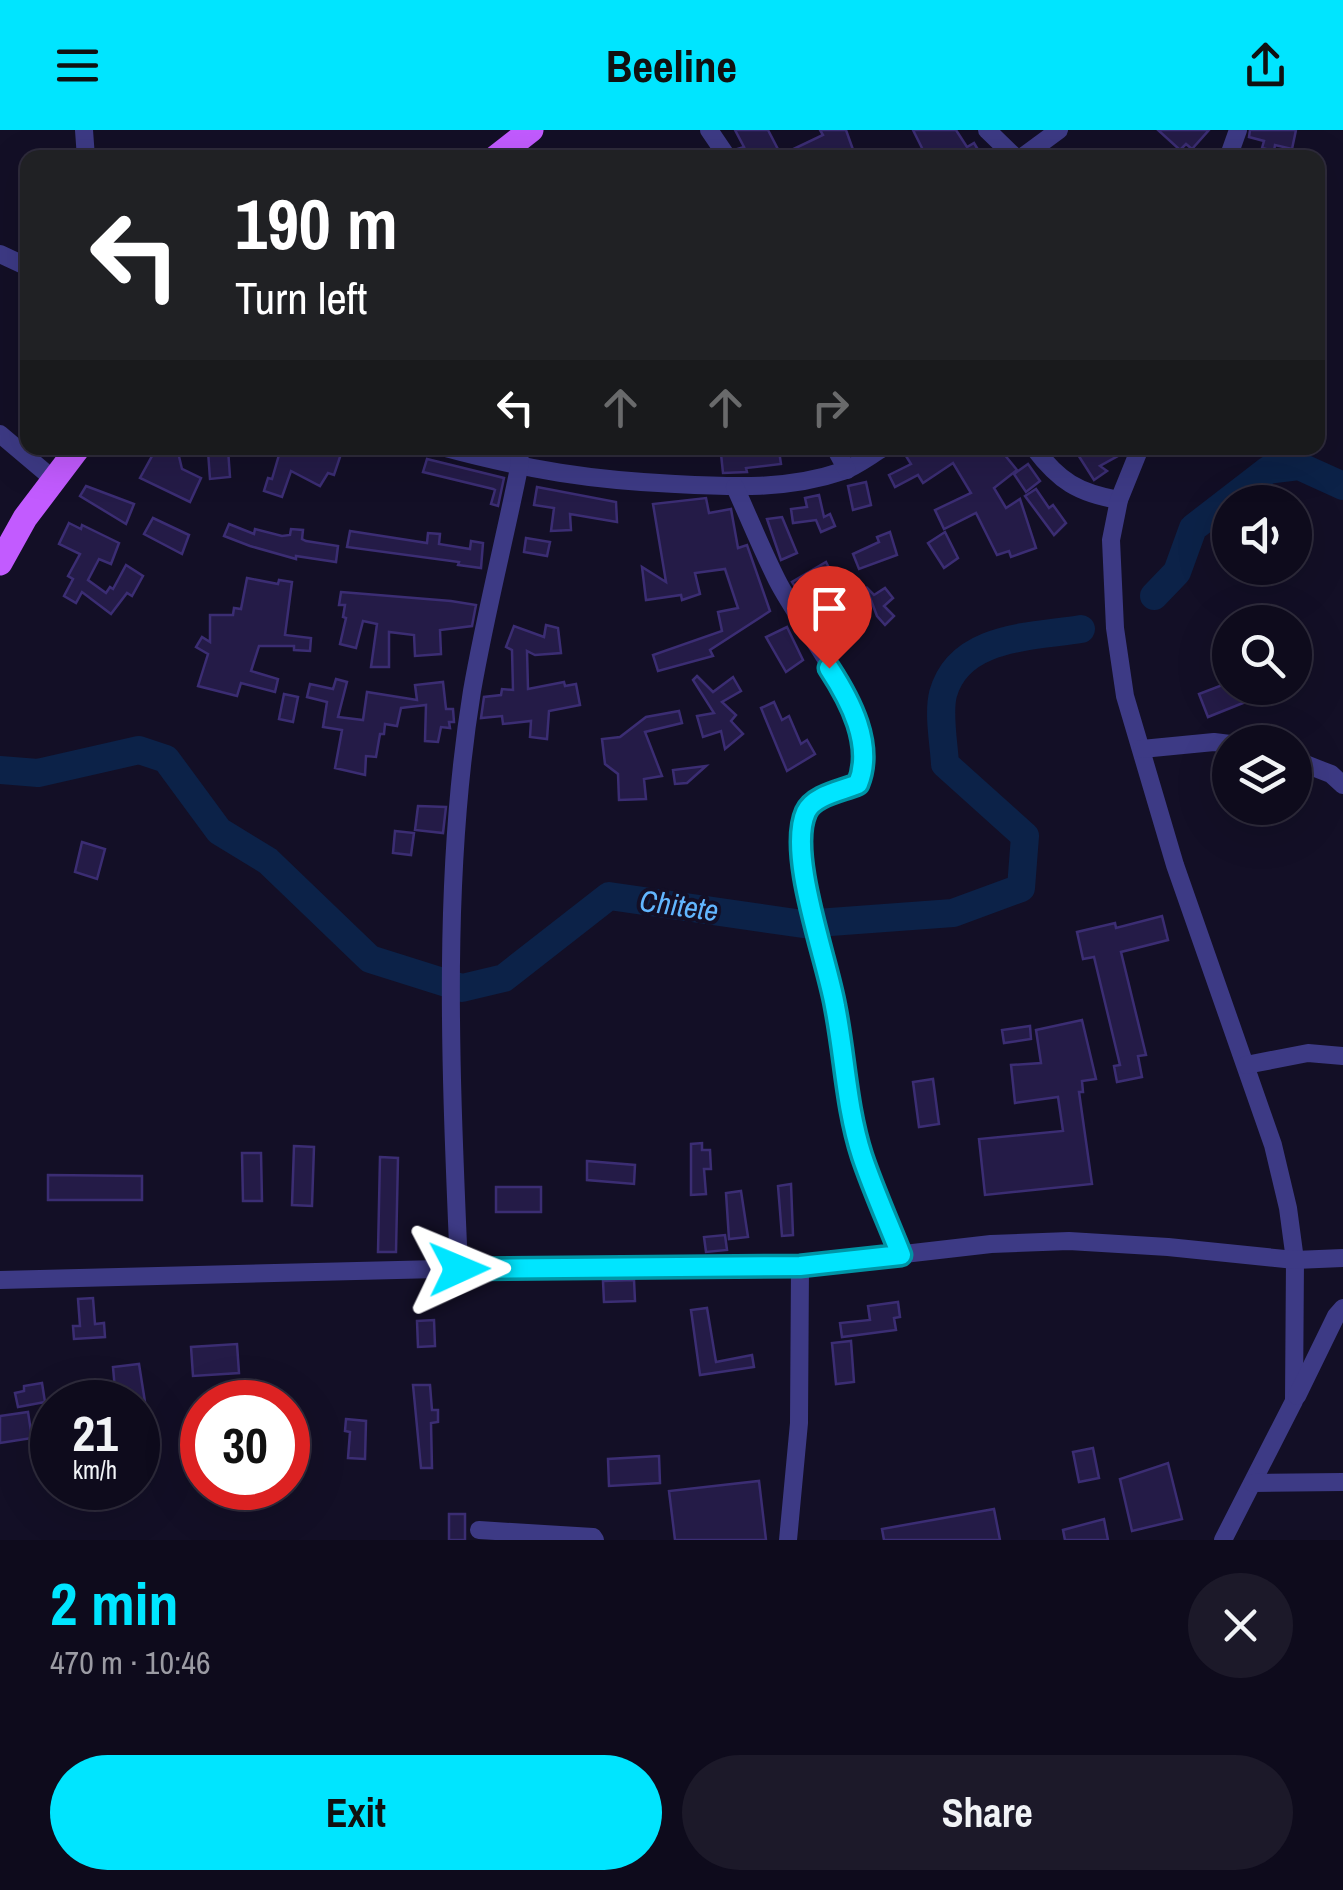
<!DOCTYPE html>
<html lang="en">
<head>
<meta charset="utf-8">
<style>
	:root { --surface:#0e0b1c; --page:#1c1929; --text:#f1f3f6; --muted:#9b9ba3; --line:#2e2b3b; --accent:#00e5ff }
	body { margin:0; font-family:"Archivo Narrow",sans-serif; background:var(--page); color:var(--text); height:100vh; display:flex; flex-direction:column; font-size:38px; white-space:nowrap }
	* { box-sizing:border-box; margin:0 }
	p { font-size:32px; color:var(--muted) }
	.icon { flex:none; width:55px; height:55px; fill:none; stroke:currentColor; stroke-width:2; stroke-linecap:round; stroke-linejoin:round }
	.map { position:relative; height:1410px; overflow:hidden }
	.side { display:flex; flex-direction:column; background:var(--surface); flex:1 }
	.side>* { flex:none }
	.guide { position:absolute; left:20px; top:20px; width:1305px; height:305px; border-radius:20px; box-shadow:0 10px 40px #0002,0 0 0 2px var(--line); background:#202124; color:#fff; overflow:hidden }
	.buttons { position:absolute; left:1212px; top:355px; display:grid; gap:20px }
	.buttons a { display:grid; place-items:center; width:100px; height:100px; border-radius:50%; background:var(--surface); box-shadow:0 10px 40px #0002,0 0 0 2px var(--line); font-size:50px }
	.speed { position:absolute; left:30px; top:1250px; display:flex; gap:20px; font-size:50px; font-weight:700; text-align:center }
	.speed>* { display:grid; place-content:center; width:130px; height:130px; border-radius:50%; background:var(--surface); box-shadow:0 10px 40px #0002,0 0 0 2px var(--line); line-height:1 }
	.speed small { font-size:25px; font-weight:400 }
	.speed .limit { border:15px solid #d22; background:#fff; color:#111 }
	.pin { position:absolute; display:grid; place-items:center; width:85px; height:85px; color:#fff; margin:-102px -42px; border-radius:50% 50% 50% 0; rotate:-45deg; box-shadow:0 0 10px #0007 }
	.pin .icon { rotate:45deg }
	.me { position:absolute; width:110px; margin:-55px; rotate:89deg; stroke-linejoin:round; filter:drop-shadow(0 0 8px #0008) }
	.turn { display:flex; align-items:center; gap:35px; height:210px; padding:0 50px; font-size:45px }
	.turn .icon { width:130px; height:130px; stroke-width:2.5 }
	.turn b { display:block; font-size:70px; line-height:85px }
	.lanes { display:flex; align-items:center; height:95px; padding:0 50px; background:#0003; justify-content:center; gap:50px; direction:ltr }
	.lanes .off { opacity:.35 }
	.round { display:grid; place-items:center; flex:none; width:105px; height:105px; border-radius:52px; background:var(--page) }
	.summary { display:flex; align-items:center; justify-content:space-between; height:170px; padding:0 50px }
	h1 { font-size:60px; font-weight:700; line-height:75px; color:var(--accent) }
	.button { display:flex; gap:20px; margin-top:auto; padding:20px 50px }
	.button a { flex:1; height:115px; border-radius:60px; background:var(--accent); color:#111; font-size:40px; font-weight:700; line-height:115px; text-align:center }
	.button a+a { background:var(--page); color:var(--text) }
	header { display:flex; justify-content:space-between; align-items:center; height:130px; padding:0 50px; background:var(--accent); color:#111; font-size:45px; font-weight:700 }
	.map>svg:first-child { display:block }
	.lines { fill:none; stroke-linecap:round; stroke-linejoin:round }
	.river { stroke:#0c2248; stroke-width:28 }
	.building { fill:#241b47; stroke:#3b2d73; stroke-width:2.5 }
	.minor { stroke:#3d3a85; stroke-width:18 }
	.primary { stroke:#c25bff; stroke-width:25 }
	.route-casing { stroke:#0095a6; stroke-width:25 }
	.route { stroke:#00e5ff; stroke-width:18 }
	.labels { text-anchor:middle; stroke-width:8; stroke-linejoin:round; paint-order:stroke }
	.water-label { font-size:30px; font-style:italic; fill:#62b6ff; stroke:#130f26 }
</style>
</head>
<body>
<header><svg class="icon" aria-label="menu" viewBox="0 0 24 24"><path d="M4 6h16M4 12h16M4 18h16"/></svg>Beeline<svg class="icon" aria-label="share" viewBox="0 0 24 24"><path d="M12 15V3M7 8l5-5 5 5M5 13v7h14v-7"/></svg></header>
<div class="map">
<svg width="1343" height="1410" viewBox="0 0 1343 1410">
	<rect width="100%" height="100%" fill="#130f26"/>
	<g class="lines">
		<!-- river -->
		<g class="river">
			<polyline points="1154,466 1177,442 1193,398 1268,340 1299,336 1343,356"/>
			<path d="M0,640L38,643L139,620L166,629L219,701L268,731L370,829L462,858L504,848L609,766L803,794L953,783L1021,758L1025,706L945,634C944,614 938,584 943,564C959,505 1032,507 1081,499"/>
		</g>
	</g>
	<!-- building -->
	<g class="building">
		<polygon points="735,0 768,0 781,25 823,5 820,0 846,0 856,28 740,28 737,19 744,17"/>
		<polygon points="913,0 956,0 967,17 974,13 983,28 927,28"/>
		<polygon points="1158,0 1209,0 1192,19 1186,14 1180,20"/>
		<polygon points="1250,0 1296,0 1292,19 1275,15 1274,21 1262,18 1264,11 1249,7"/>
		<polygon points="142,318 177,318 182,339 201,348 190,372 140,348 152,326"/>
		<polygon points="281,318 343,318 334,345 328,343 320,356 291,341 282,367 264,361 268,348 272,349"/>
		<polygon points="901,318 999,318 1017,340 994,358 1006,378 1020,369 1036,418 1011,427 1009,421 997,425 976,383 944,399 935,380 971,363 953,333 923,353 918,345 895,357 889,345 911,334"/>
		<polygon points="1088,318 1127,318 1125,322 1100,336 1107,341 1094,350 1075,320 1080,323"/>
		<polygon points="228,319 230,347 210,349 208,321"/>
		<polygon points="744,321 745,325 779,321 781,334 746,338 747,342 723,343 721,324"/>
		<polygon points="427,329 504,348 498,376 491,374 495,360 493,359 423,342"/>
		<polygon points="1028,334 1040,351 1026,362 1014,344"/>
		<polygon points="866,352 871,375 853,380 848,356"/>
		<polygon points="86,356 134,374 126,394 80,366"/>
		<polygon points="537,357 616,372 617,392 570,384 571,400 551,401 554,378 534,375"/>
		<polygon points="1036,359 1049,378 1053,375 1066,393 1054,405 1025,366"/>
		<polygon points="819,365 824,387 830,384 835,396 821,402 816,390 793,393 791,379 807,377 805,368"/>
		<polygon points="706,368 709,383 731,379 738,418 747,415 770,481 710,520 713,526 658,541 653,525 722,501 718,482 738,478 725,439 695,443 700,464 682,470 681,465 646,470 642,437 666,452 653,374"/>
		<polygon points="782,387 797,423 781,430 767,389"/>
		<polygon points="153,388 189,405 182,424 144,404"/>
		<polygon points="69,393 81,399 82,395 119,413 111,434 99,429 88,450 106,463 110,457 113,459 126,435 143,446 132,466 127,463 111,484 82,462 76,473 64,466 73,449 68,446 80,424 59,414"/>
		<polygon points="229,394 254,404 255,399 282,406 290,405 291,399 303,400 302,409 306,411 338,416 336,432 296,426 296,429 250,416 224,406"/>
		<polygon points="350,401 427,413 428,403 440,404 439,414 470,419 471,411 483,413 481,438 458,435 459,432 347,417"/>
		<polygon points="890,402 897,425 859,439 853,424 879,412 877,407"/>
		<polygon points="945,402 958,428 944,438 928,413"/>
		<polygon points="526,408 550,412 547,426 524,422"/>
		<polygon points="826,432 835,449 829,451 832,461 822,472 845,507 833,516 792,452"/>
		<polygon points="247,448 278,454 279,450 292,452 285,505 311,508 310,521 294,520 294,516 259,516 251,541 278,549 275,562 241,553 237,566 198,556 208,524 196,517 202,507 210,512 210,485 233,485 234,478 241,479"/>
		<polygon points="866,457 874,465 885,458 893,468 884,476 894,486 885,495 877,486"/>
		<polygon points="341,462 451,471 476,475 472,496 440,500 441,524 415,526 414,505 389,502 389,537 371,537 377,494 363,491 356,518 340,514 346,488 343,487 345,475 339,475"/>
		<polygon points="546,495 558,498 561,523 535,525 527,521 528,559 564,552 565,556 576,554 580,575 549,581 547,609 530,607 531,591 503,594 502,586 481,588 484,567 501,565 502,559 513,560 512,520 506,517 514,496 544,507"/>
		<polygon points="787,497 803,530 786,542 766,507"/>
		<polygon points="697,546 713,562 733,547 741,561 722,572 736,585 731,591 743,604 725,619 721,601 703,607 697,586 714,583 693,550"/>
		<polygon points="336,549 347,552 338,587 363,590 367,562 417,570 415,555 443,552 446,579 453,579 454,592 449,592 450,598 441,597 438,612 425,611 426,575 401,578 397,596 385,594 384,604 380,604 376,627 366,626 365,645 335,638 342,600 323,597 327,572 307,567 310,554 333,559"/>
		<polygon points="1230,552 1230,558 1249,558 1253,569 1208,587 1199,564"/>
		<polygon points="284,564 298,567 293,592 279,589"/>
		<polygon points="774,572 782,590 789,586 801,614 807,610 815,624 787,641 761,578"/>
		<polygon points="679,581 682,593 645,602 662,646 644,649 646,669 619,670 618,644 605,634 602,609 620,607 646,587"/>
		<polygon points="706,636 687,653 675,654 673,640"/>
		<polygon points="418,676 446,677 443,703 415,700"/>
		<polygon points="395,701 414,703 411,725 393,723"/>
		<polygon points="82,712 105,719 97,749 75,742"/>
		<polygon points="1162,786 1168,810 1121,822 1146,925 1138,926 1142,947 1117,952 1114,936 1120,935 1094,827 1083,829 1077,802 1115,793 1116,798"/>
		<polygon points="1082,890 1096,949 1082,951 1083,962 1079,962 1092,1054 985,1065 979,1009 1063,1001 1058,967 1015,973 1011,935 1041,933 1036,900"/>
		<polygon points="1030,896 1031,909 1004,913 1002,900"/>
		<polygon points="933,949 939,994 919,997 913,952"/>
		<polygon points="702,1013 702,1020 710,1020 711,1039 704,1039 706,1064 691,1065 691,1014"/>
		<polygon points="294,1016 314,1017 312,1076 292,1075"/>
		<polygon points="242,1023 261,1023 262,1071 243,1071"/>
		<polygon points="380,1027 398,1028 396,1122 378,1122"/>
		<polygon points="587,1031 635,1035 634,1054 587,1050"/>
		<polygon points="48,1045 142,1046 142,1070 48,1070"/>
		<polygon points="791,1054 793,1105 782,1106 778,1056"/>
		<rect x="496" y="1057" width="45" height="25"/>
		<polygon points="741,1061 748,1107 729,1109 726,1063"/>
		<polygon points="725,1105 727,1120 706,1122 704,1107"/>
		<polygon points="634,1150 635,1171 604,1172 603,1151"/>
		<polygon points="93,1168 95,1194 104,1193 105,1207 74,1209 73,1196 80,1196 78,1169"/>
		<polygon points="898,1172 900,1187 894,1188 896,1200 842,1207 840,1193 870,1190 868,1176"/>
		<polygon points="707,1178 716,1232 752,1225 754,1237 700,1245 691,1180"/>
		<polygon points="434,1190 435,1216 418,1217 417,1191"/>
		<polygon points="851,1211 854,1252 836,1254 832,1213"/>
		<polygon points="237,1214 239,1243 193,1246 191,1217"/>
		<polygon points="139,1234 145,1272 116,1271 113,1237"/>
		<polygon points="42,1253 45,1272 18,1277 15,1263 24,1261 24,1256"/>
		<polygon points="413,1255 430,1255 432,1280 438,1280 438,1292 431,1293 432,1338 421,1338"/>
		<polygon points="28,1282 32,1308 0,1313 0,1286"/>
		<polygon points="346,1289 366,1291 365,1329 348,1328 350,1302 345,1301"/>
		<polygon points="1093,1318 1099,1348 1079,1352 1073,1322"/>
		<polygon points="659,1326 660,1353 609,1356 608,1329"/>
		<polygon points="1168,1333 1182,1389 1132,1401 1120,1349"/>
		<polygon points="759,1351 766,1410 675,1410 669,1361"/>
		<polygon points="994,1379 1000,1410 884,1410 882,1399"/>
		<rect x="449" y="1384" width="16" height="26"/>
		<polygon points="1104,1389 1108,1410 1065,1410 1063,1400"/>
	</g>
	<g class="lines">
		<!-- minor -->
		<g class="minor">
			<polyline points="84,0 86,28"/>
			<polyline points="709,0 728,28"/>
			<polyline points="987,0 1016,28"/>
			<polyline points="1021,28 1059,0"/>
			<polyline points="1228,28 1238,0"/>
			<polyline points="0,124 28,137"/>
			<polyline points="0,304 52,348"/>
			<path d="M446,318C528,340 591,350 675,354C732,357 788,360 843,341C857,336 871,325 883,318"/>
			<polyline points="835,318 847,340"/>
			<path d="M1034,318C1059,351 1078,363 1119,370"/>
			<polyline points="1140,318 1119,370 1111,410 1115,498 1125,566 1175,735 1273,1015 1288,1078 1295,1130 1294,1271 1223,1410"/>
			<path d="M735,357C749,388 762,420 777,450C804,504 884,591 858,653C842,661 814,664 806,682C787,724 827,829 835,876C845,926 846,977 862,1026C873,1059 888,1092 901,1125"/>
			<polyline points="1142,619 1214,612 1230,614"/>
			<polyline points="1295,630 1331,644 1343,655"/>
			<polyline points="1246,935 1308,923 1343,926"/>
			<path d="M459,1139C451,947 441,752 472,561C485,486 504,412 519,338L520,318"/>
			<polyline points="0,1150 556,1136 800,1136 991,1114 1069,1111 1168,1117 1295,1130 1343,1128"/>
			<polyline points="1297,1266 1336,1186 1343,1178"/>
			<polyline points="1253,1353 1343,1352"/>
			<polyline points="479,1400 593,1407 595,1410"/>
			<polyline points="788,1410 799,1293 800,1136"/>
		</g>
		<!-- primary -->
		<g class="primary">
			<polyline points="495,28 531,0"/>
			<polyline points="0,433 25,388 78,318"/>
		</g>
	</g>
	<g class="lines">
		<defs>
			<path id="route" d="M459,1139L800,1136L901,1125C888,1092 873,1059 862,1026C846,977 845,926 835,876C827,829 787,724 806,682C814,665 842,661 858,654C874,615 850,570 829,538"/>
		</defs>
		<!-- route casing -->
		<use href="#route" class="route-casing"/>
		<!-- route -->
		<use href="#route" class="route"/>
	</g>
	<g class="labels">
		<!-- water labels -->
		<g class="water-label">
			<text transform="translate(679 776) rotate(8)" y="10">Chitete</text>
		</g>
	</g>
</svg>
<div class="buttons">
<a><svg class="icon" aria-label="sound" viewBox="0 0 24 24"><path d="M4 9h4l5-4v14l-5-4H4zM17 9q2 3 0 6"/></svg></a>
<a><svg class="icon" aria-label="search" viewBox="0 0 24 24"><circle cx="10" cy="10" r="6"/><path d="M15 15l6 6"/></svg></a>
<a><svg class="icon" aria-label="layers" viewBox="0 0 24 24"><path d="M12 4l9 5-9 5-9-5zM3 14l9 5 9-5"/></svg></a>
</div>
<div class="speed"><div>21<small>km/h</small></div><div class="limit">30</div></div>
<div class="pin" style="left:829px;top:538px;background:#d93025"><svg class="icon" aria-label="arrive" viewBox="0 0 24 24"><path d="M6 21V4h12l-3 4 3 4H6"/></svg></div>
<svg class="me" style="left:459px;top:1139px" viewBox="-20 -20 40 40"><path d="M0-17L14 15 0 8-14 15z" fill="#00e5ff" stroke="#fff" stroke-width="4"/></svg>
<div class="guide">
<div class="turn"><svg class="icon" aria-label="left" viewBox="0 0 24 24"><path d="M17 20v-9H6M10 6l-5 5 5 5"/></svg><div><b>190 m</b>Turn left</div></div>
<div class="lanes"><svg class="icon" aria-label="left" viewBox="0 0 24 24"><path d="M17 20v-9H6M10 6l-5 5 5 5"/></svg><svg class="icon off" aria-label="ahead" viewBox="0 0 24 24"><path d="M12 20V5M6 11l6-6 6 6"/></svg><svg class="icon off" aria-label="ahead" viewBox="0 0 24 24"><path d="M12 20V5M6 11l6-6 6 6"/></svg><svg class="icon off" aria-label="right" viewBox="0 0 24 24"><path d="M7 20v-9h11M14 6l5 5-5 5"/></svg></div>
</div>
</div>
<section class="side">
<div class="summary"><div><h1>2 min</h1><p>470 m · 10:46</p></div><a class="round"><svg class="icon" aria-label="close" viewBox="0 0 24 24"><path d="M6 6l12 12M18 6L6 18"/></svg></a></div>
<div class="button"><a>Exit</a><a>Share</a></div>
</section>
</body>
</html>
